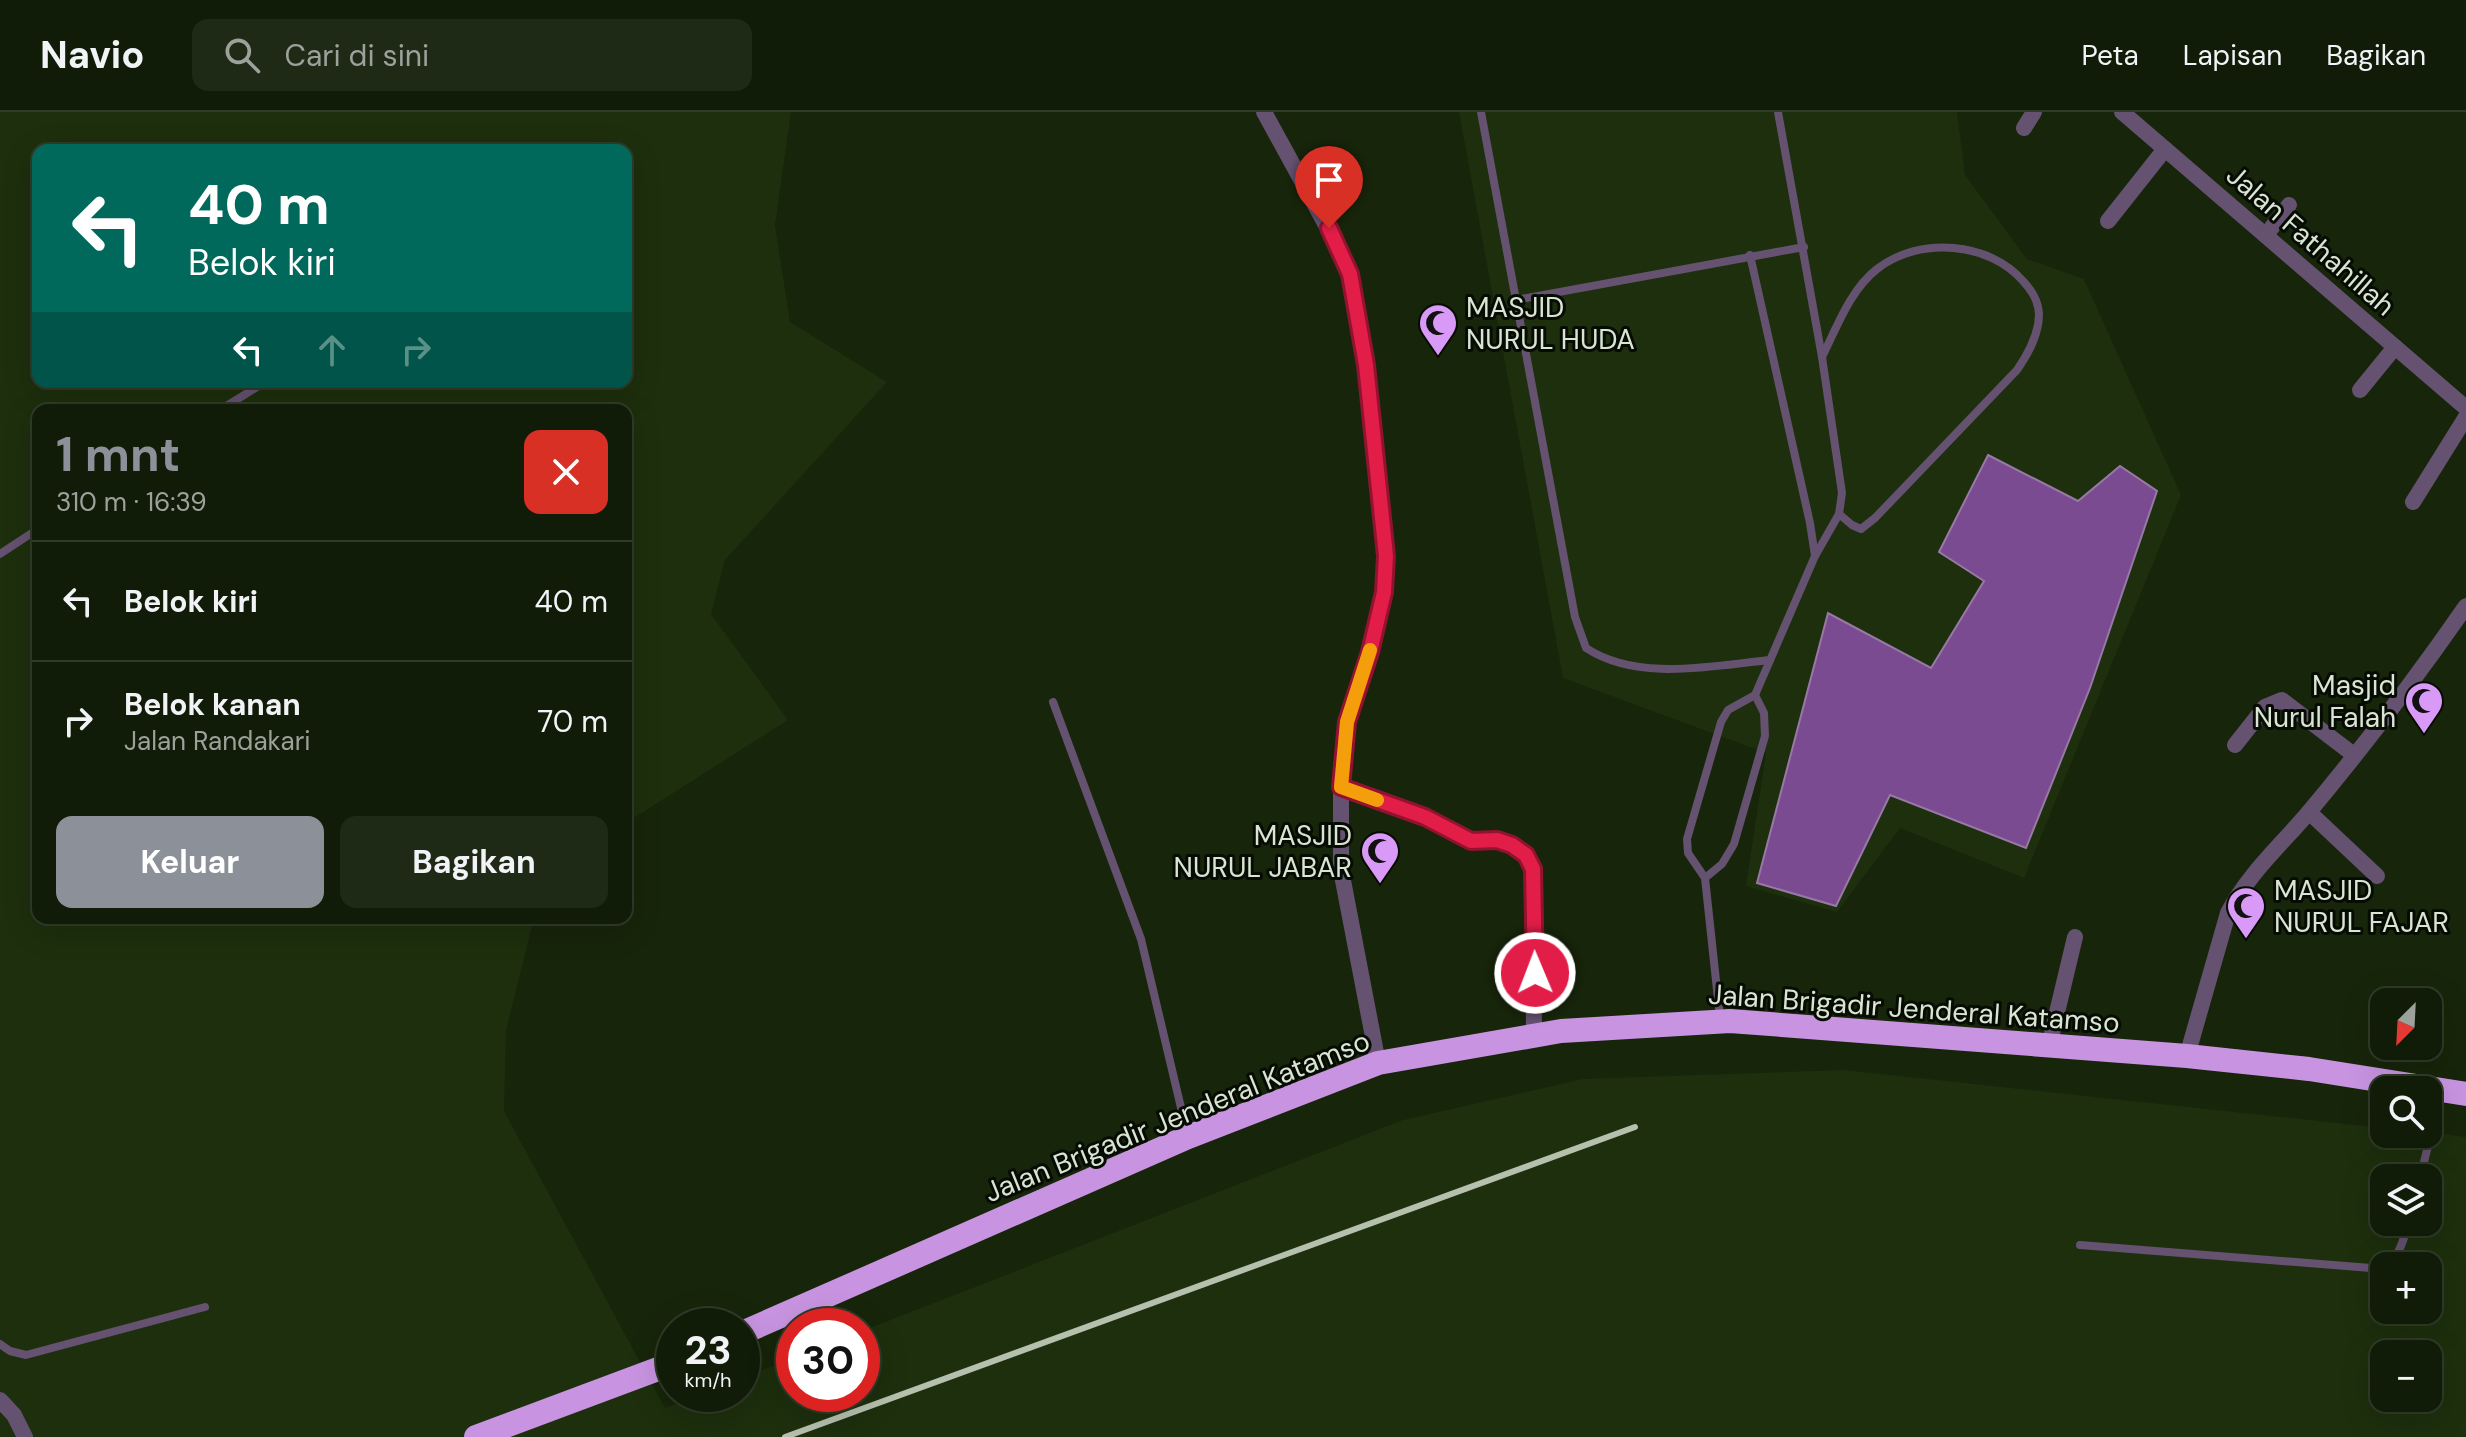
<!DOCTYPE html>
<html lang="id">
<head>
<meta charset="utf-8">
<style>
	:root { --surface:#111c08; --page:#1e2916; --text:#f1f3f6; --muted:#9ca19c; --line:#303a29; --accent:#8c9099 }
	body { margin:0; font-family:"DM Sans",sans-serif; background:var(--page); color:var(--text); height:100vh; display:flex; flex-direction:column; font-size:30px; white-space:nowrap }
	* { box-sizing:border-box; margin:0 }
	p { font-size:26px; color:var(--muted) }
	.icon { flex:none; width:44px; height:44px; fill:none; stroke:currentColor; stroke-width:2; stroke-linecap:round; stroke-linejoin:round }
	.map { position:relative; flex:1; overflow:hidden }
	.details { position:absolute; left:32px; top:292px; width:600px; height:520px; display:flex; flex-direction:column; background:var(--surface); border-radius:16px; box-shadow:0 8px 32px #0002,0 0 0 2px var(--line) }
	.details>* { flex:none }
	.guide { position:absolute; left:32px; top:32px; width:600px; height:244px; border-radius:16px; box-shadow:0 8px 32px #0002,0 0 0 2px var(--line); background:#00695c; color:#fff; overflow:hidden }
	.needle { width:52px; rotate:204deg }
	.buttons { position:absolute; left:2370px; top:876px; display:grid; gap:16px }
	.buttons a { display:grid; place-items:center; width:72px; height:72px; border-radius:16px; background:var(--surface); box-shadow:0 8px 32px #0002,0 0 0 2px var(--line); font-size:40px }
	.speed { position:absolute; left:656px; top:1196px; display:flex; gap:16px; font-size:40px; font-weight:700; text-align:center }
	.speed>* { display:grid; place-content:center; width:104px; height:104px; border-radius:50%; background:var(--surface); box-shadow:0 8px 32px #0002,0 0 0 2px var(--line); line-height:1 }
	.speed small { font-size:20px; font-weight:400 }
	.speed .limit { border:12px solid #d22; background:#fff; color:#111 }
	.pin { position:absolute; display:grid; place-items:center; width:68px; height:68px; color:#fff; margin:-82px -34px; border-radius:50% 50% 50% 0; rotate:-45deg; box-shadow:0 0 8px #0007 }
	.pin .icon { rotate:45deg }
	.me { position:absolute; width:88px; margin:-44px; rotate:359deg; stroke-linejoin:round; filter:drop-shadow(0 0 6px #0008) }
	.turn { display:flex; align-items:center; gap:28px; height:168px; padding:0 24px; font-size:36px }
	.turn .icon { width:104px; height:104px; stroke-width:2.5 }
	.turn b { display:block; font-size:56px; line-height:68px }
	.lanes { display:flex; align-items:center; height:76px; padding:0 24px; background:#0003; justify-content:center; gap:40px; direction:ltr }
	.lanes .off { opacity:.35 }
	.round { display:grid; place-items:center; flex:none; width:84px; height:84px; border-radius:16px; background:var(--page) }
	.summary { display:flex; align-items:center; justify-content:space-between; height:136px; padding:0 24px }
	h1 { font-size:48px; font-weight:700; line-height:60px; color:var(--accent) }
	.action { display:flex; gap:16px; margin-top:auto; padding:16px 24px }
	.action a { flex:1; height:92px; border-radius:16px; background:var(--accent); color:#fff; font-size:32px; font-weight:700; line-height:92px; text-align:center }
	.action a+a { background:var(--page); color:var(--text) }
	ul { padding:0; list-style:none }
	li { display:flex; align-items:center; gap:24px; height:120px; padding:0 24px; border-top:2px solid var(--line) }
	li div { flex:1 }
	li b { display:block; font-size:30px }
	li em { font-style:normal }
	header { display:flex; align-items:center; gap:48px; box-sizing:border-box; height:112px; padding:0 40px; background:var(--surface); border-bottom:2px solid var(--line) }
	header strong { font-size:38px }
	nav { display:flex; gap:44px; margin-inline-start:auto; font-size:28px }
	.search { width:560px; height:72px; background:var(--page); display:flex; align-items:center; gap:20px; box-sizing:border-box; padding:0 28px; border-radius:16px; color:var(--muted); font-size:30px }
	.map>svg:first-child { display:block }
	.built { fill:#1d2f0d; fill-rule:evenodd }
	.water { fill:#7b4b92; stroke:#9879a6; stroke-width:2 }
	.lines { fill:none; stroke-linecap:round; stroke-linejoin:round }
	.lane { stroke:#655170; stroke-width:8 }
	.street { stroke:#655170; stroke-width:16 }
	.highway { stroke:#c894e1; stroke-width:24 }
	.rail { stroke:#b6c0ad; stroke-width:6 }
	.route-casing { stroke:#92132f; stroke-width:20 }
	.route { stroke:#e11d48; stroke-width:14 }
	.slow { stroke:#f59e0b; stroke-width:14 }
	.labels { text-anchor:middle; stroke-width:6; stroke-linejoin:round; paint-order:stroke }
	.street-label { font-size:28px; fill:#dae4d3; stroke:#060c03 }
	.poi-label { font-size:28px; fill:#dae4d3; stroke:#060c03; text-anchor:start }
</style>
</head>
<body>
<header>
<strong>Navio</strong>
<div class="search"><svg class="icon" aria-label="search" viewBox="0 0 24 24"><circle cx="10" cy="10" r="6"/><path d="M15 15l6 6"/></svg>Cari di sini</div>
<nav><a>Peta</a><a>Lapisan</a><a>Bagikan</a></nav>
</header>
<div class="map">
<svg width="2466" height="1325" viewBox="0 0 2466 1325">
	<rect width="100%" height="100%" fill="#17250a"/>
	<!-- built -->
	<g class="built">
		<path d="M0,0H791L775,113L790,210L887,270L725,448L711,502L788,608L626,711V298H38V806H534L506,918L504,999L665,1296L701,1282H742V1266L794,1246V1282H862V1219L1403,1008L1583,967L1844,958L2384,1016V1022L2428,1020L2466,1025V1325H0ZM38,38H626V270H38ZM2384,1066H2428V1110H2384ZM2384,1154H2428V1198H2384ZM2384,1242H2428V1286H2384Z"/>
		<polygon points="1459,0 1957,0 1965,63 2027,147 2084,167 2181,383 2024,766 1900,716 1837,800 1746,774 1766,641 1563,566"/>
	</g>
	<!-- water -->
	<polygon class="water" points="1988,343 2078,389 2120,354 2157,379 2090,576 2026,736 1890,683 1836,794 1757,771 1828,501 1931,556 1984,469 1939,440"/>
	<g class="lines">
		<!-- lane -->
		<g class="lane">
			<path d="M1481,0L1575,505L1586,536C1638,570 1711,554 1770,548"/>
			<polyline points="1778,0 1822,245 1842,381 1839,402 1815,444"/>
			<polyline points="1516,188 1804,135"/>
			<path d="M1822,245C1837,215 1850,178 1877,157C1919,124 1990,130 2023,169C2032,179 2038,188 2039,202C2039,223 2028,242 2017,258L1875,406L1861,417L1852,413L1839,402"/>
			<polyline points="220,298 265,270"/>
			<polyline points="0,442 38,417"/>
			<polyline points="1053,590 1141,827 1187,1021"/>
			<polyline points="1705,766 1722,752 1734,732 1765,624 1764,601 1755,583"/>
			<polyline points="1720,906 1705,766 1688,741 1687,727 1721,610 1728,598 1755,583 1815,444 1810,411 1750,143"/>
			<polyline points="2420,1066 2441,982"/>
			<path d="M2080,1133L2371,1156C2399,1149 2402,1136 2408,1110"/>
			<polyline points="0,1232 10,1239 26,1243 205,1195"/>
		</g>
		<!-- street -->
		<g class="street">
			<polyline points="1264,0 1343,144 1350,162 1366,253 1386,444 1384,480 1370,540 1347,610 1341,675 1341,758 1378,951"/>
			<polyline points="2122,0 2466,296"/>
			<polyline points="2024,16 2034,0"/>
			<polyline points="2108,109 2165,37"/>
			<polyline points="2266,123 2289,93"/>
			<polyline points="2360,278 2395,235"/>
			<polyline points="2413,390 2466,305"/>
			<polyline points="2235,633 2265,595 2282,588 2354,643"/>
			<polyline points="1341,675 1425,705 1471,729 1497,728 1512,733 1526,743 1533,757 1534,923"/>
			<polyline points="2309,700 2377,764"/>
			<polyline points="2049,934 2075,825"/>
			<path d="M2187,944L2228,801C2248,762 2281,733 2309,700C2364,634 2417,565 2466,494"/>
			<polyline points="0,1288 14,1303 25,1325"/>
		</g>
		<!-- highway -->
		<g class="highway">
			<polyline points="742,1221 1188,1025 1378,951 1561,919 1730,909 2187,944 2309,957 2466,982"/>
			<polyline points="476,1325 674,1251"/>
		</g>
		<!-- rail -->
		<polyline class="rail" points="785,1325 1635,1015"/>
	</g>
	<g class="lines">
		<defs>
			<polyline id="route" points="1329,116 1350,162 1366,253 1386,444 1384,480 1370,540 1347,610 1341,675 1425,705 1471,729 1497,728 1512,733 1526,743 1533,757 1535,861"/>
		</defs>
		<!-- route casing -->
		<use href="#route" class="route-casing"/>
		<!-- route -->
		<use href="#route" class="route"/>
		<!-- slow -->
		<polyline class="slow" points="1370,538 1347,610 1341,675 1377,688"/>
	</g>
	<!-- icons -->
	<defs>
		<symbol id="mosque-pin" viewBox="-11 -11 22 30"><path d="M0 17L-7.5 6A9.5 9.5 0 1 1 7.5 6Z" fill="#d99af7" stroke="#060c03"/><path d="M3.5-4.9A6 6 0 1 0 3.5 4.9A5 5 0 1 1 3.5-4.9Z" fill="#111"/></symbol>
	</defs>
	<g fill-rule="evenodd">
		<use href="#mosque-pin" x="1416" y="189" width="44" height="60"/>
		<use href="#mosque-pin" x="2402" y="567" width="44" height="60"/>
		<use href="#mosque-pin" x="1358" y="717" width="44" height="60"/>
		<use href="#mosque-pin" x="2224" y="772" width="44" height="60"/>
	</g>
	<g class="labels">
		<!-- street labels -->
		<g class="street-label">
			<text transform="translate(2311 128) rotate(41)" y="10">Jalan Fathahillah</text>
			<text transform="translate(1914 896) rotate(4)" y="10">Jalan Brigadir Jenderal Katamso</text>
			<text transform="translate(1177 1004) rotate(-22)" y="10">Jalan Brigadir Jenderal Katamso</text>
		</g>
		<!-- poi labels -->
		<g class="poi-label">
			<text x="1466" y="205">MASJID<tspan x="1466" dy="32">NURUL HUDA</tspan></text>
			<text x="2396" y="583" text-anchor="end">Masjid<tspan x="2396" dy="32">Nurul Falah</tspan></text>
			<text x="1352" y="733" text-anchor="end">MASJID<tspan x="1352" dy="32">NURUL JABAR</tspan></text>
			<text x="2274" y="788">MASJID<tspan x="2274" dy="32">NURUL FAJAR</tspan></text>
		</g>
	</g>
</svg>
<div class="buttons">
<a><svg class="needle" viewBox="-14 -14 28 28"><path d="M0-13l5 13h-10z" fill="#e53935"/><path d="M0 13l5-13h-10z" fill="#9ca19c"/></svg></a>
<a><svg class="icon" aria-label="search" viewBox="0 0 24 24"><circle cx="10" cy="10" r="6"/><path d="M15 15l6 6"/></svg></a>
<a><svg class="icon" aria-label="layers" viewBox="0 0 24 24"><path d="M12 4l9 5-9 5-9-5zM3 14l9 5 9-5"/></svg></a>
<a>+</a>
<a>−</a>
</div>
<div class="speed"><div>23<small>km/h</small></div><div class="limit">30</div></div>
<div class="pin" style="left:1329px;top:116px;background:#d93025"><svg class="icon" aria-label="arrive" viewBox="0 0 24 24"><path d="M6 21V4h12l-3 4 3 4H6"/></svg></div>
<svg class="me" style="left:1535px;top:861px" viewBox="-20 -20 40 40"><circle r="17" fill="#e11d48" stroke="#fff" stroke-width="3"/><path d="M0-11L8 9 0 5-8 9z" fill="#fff"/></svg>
<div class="guide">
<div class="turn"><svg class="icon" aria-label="left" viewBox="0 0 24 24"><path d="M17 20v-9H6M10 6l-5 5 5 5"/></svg><div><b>40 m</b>Belok kiri</div></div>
<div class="lanes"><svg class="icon" aria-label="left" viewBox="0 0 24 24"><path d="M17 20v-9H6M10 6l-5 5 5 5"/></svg><svg class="icon off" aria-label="ahead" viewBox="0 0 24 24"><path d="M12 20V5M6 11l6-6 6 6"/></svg><svg class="icon off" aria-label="right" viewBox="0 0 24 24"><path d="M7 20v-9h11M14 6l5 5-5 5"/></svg></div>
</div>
<section class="details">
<div class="summary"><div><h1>1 mnt</h1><p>310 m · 16:39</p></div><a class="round" style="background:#d93025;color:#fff"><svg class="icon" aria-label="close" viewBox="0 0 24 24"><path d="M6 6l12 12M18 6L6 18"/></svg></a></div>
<ul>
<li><svg class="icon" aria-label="left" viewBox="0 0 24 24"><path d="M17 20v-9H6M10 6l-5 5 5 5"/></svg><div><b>Belok kiri</b></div><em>40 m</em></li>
<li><svg class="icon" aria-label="right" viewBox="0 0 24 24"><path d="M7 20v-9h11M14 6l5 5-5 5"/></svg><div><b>Belok kanan</b><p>Jalan Randakari</p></div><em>70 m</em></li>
</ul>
<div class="action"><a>Keluar</a><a>Bagikan</a></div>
</section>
</div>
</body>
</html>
